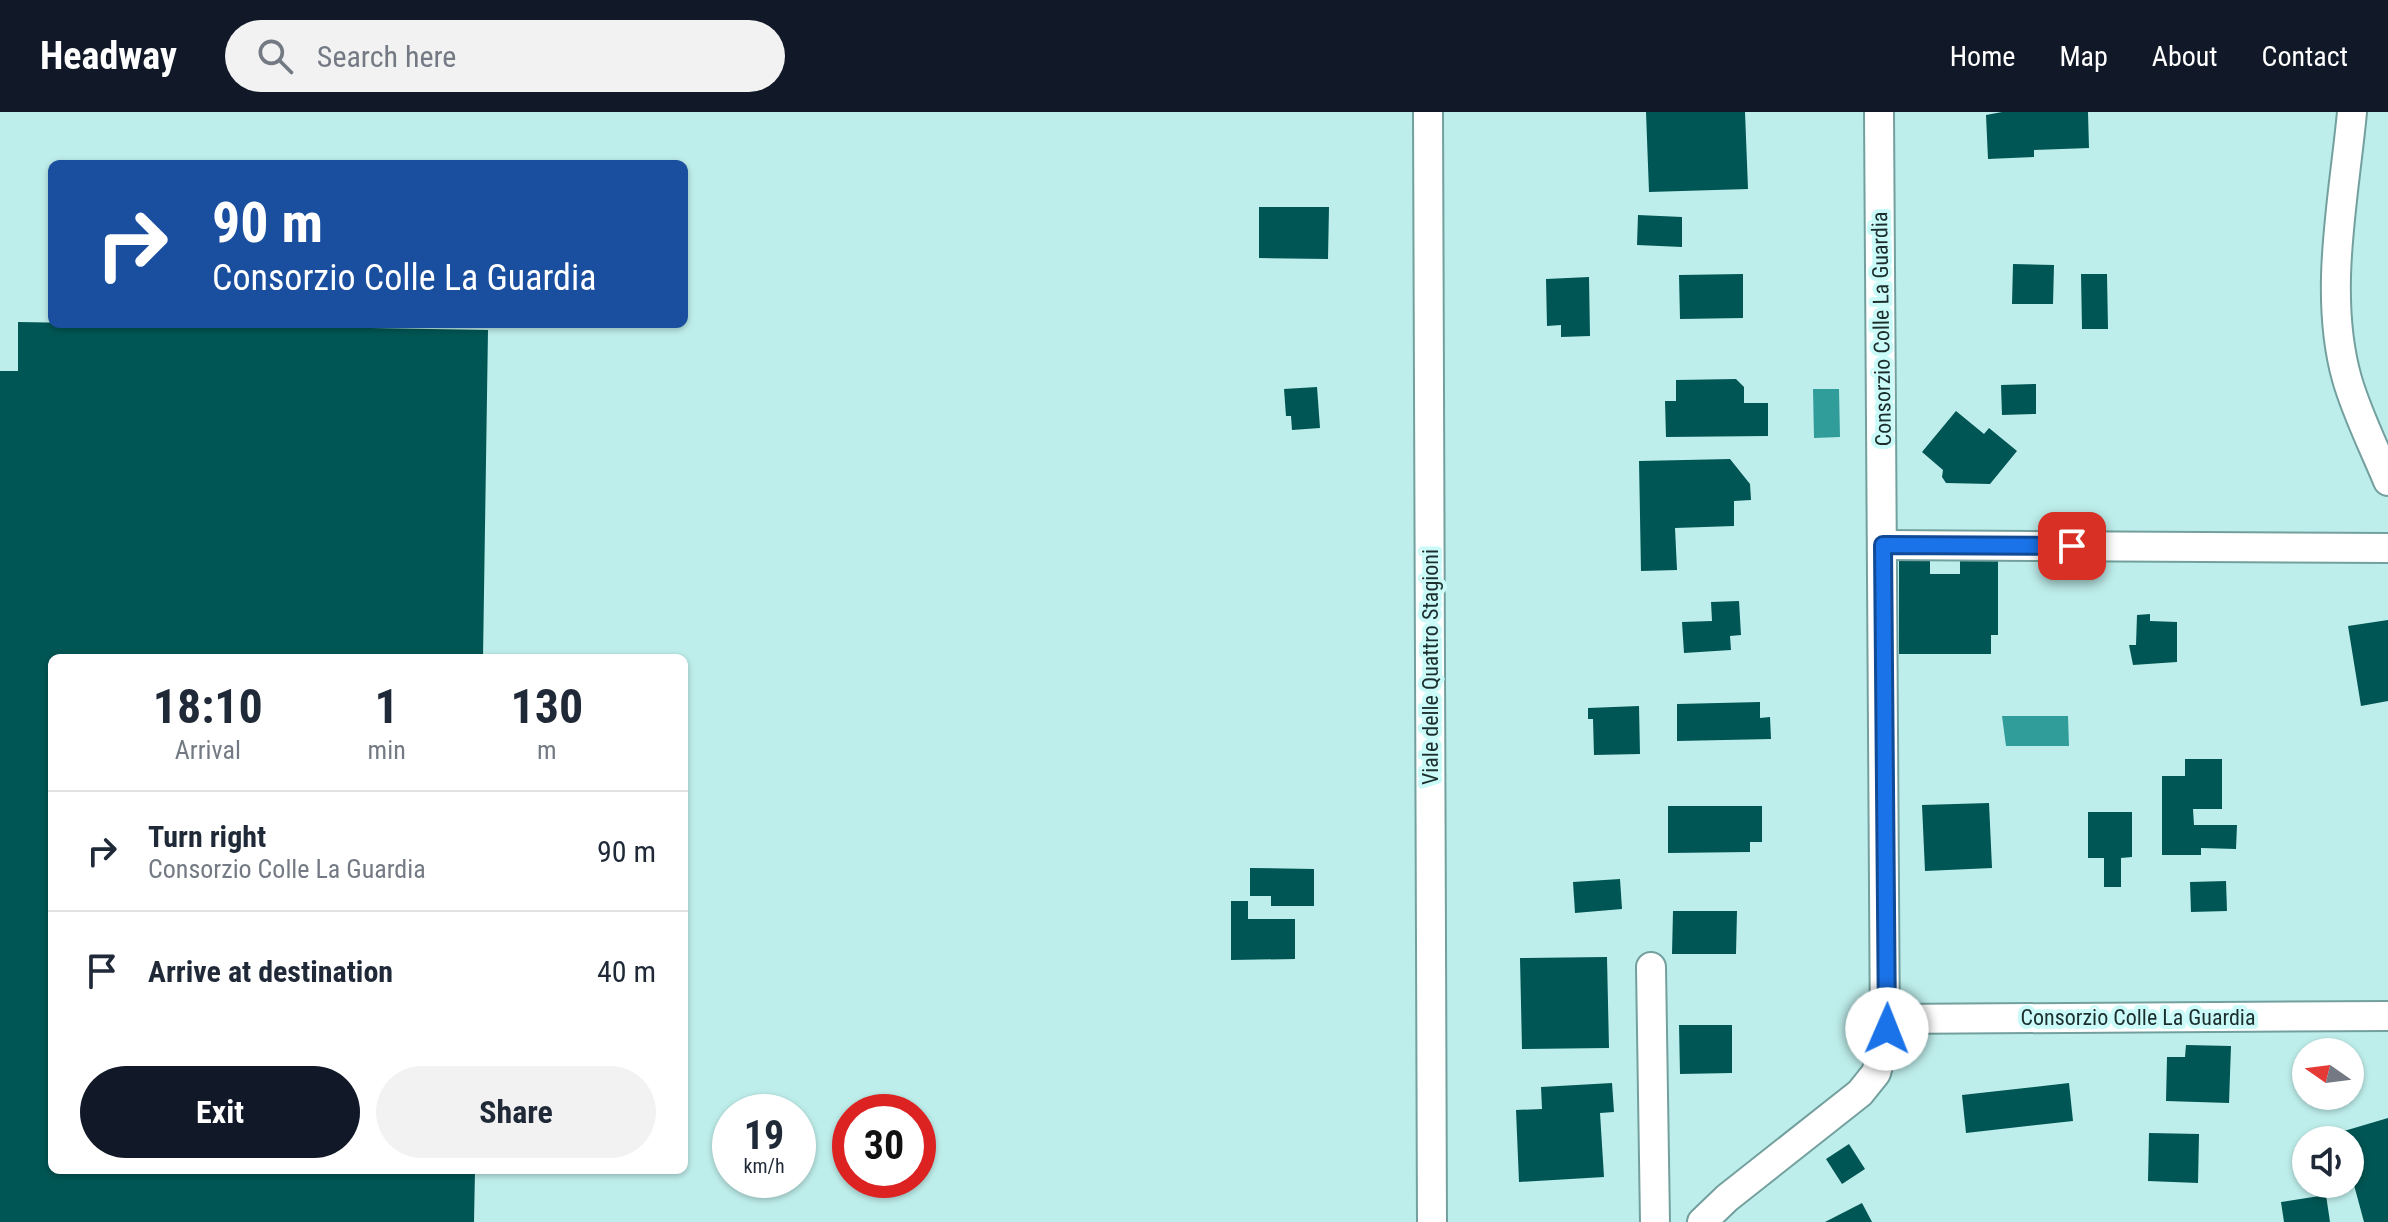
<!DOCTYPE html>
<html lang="en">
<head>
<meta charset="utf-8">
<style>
	:root { --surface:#fff; --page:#f2f2f3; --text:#1f2937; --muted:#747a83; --line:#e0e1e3; --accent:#111827 }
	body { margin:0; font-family:"Roboto Condensed",sans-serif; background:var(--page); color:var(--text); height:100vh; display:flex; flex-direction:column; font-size:30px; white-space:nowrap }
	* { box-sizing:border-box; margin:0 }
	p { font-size:26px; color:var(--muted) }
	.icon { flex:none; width:44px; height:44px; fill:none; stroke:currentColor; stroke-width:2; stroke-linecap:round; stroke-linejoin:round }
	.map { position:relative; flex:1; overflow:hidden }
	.panel { position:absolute; left:48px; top:542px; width:640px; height:520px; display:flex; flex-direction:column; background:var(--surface); border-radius:12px; box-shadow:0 2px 6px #0004 }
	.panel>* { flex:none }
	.guide { position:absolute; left:48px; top:48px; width:640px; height:168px; border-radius:12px; box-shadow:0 2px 6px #0004; background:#1a4fa0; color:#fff; overflow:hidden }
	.needle { width:52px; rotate:284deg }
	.tools { position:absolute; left:2292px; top:926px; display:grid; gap:16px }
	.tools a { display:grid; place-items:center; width:72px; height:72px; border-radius:50%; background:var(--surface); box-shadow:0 2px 6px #0004; font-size:40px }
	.speed { position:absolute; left:712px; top:982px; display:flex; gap:16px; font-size:40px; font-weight:700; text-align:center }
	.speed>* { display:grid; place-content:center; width:104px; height:104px; border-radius:50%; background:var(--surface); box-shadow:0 2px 6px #0004; line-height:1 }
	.speed small { font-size:20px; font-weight:400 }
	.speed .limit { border:12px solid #d22; background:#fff; color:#111 }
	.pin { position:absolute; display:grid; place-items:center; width:68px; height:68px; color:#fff; margin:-34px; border-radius:16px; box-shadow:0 4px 12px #0006 }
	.me { position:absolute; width:88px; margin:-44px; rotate:1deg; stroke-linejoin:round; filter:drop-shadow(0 0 6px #0008) }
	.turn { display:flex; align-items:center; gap:28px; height:168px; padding:0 32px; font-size:36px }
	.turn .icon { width:104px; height:104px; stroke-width:2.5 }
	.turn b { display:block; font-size:56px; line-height:68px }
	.eta { display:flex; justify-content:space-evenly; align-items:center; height:136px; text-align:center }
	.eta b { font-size:48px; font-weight:700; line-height:56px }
	.cta { display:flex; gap:16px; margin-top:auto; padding:16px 32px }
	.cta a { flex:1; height:92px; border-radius:48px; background:var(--accent); color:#fff; font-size:32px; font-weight:700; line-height:92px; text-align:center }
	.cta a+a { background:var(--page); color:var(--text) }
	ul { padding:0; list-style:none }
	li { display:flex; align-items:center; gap:24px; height:120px; padding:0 32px; border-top:2px solid var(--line) }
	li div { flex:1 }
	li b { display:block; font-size:30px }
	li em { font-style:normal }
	header { display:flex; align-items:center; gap:48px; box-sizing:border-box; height:112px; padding:0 40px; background:var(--accent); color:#fff }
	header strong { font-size:38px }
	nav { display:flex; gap:44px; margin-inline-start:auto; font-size:28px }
	.search { width:560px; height:72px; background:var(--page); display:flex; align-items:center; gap:20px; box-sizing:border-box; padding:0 28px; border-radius:44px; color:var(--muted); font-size:30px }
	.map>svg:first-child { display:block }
	.water { fill:#319d9a }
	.building { fill:#005654 }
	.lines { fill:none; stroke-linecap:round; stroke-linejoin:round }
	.minor-casing { stroke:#73a09e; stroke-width:32 }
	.minor { stroke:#fff; stroke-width:28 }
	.route-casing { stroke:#114b97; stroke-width:20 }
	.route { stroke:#1a73e8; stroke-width:14 }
	.labels { text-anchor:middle; stroke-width:8; stroke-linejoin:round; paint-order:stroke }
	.street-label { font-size:22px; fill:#1b2e2d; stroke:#cbfbf8 }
</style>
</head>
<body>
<header>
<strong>Headway</strong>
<div class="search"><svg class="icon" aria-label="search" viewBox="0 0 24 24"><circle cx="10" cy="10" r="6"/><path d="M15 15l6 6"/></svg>Search here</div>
<nav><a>Home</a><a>Map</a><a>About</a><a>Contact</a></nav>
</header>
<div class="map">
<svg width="2388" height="1110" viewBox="0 0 2388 1110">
	<rect width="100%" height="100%" fill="#beeeeb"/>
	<!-- water -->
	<g class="water">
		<polygon points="1813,277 1839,277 1840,325 1814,326"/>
		<polygon points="2002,604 2068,604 2069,634 2006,634"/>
	</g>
	<!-- building -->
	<g class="building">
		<polygon points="1646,0 1745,0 1748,77 1649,80"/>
		<polygon points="2002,0 2088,0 2089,36 2034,38 2034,45 1988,47 1986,3"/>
		<polygon points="1259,95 1329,95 1328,147 1259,146"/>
		<polygon points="1638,103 1682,105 1682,135 1637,133"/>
		<polygon points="2013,152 2054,153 2053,192 2012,192"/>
		<polygon points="1743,162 1743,206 1680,207 1679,163"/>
		<polygon points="2081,162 2107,162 2108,217 2082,217"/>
		<polygon points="1589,165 1590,224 1561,225 1561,213 1547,214 1546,167"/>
		<polygon points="18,210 488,218 483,546 52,546 52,1058 475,1058 474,1110 0,1110 0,259 18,259"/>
		<polygon points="1736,267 1744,275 1744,291 1768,291 1768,324 1666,325 1665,289 1676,289 1676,268"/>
		<polygon points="2036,272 2036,302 2002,303 2001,273"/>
		<polygon points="1317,275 1320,316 1292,318 1291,304 1286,304 1284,277"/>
		<polygon points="1956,299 1984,322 1989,316 2017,339 1990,372 1946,371 1942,365 1943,358 1922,340"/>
		<polygon points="1730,347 1750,372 1751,388 1734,389 1734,414 1675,416 1677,458 1641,459 1639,349"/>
		<polygon points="1899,443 1930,443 1930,462 1960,462 1960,446 1998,446 1998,523 1991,523 1991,542 1899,542"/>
		<polygon points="1739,489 1741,523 1730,524 1731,538 1684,541 1682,510 1712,509 1711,490"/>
		<polygon points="2150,502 2150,509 2177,510 2177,550 2133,553 2129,533 2136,533 2137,503"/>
		<polygon points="2388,508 2388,589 2361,594 2348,514"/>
		<polygon points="1760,590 1760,606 1770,605 1771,627 1677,629 1677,592"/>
		<polygon points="1639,594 1640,642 1594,643 1593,607 1588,607 1588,596"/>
		<polygon points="2185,647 2222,647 2222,697 2193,697 2194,713 2237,713 2236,737 2201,736 2201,743 2162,743 2162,664 2185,664"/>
		<polygon points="1989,691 1992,756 1925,759 1922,693"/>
		<polygon points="1668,694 1762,694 1762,730 1750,730 1750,740 1668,741"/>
		<polygon points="2088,700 2132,700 2132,745 2121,746 2121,775 2104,775 2104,746 2088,746"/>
		<polygon points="1250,756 1314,757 1314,794 1271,794 1271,784 1250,784"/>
		<polygon points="1620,767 1622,797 1575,801 1573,770"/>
		<polygon points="2226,769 2227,799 2191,800 2190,770"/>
		<polygon points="1231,789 1248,789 1248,807 1295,807 1295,847 1231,848"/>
		<polygon points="1673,799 1737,799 1736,842 1672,842"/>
		<polygon points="1607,845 1609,936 1522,937 1520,846"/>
		<polygon points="1679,913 1732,913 1732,961 1680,962"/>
		<polygon points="2186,933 2231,934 2229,991 2166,989 2167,945 2185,945"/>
		<polygon points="1612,971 1614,1000 1600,1001 1604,1065 1519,1070 1516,998 1542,997 1541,975"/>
		<polygon points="2069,971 2073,1009 1966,1021 1962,983"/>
		<polygon points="2388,1006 2388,1110 2364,1110 2354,1073 2336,1079 2334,1072 2350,1072 2350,1028 2317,1027"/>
		<polygon points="2149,1021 2199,1022 2198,1071 2148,1069"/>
		<polygon points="1849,1032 1865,1057 1842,1072 1826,1047"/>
		<polygon points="2326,1083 2330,1110 2284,1110 2281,1090"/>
		<polygon points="1862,1091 1872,1110 1825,1110"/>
	</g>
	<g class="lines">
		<defs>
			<g id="minor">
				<polyline points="1428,0 1432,1110"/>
				<path d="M2352,0C2344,86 2323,182 2347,267C2357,302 2374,335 2388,369"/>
				<polyline points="1883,433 2388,436"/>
				<polyline points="1651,855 1655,1110"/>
				<polyline points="1888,907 2388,904"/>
				<polyline points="1702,1110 1727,1086 1860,981 1876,961 1885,929 1879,0"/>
			</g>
		</defs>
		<!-- minor casing -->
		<use href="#minor" class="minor-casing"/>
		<!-- minor -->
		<use href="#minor" class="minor"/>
	</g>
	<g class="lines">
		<defs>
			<polyline id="route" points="1887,917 1883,433 2072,434"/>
		</defs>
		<!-- route casing -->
		<use href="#route" class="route-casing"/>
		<!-- route -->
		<use href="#route" class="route"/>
	</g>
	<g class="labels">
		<!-- street labels -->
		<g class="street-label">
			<text transform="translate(1881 217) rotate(-91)" y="8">Consorzio Colle La Guardia</text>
			<text transform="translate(1430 555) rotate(-90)" y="8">Viale delle Quattro Stagioni</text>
			<text x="2138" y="913">Consorzio Colle La Guardia</text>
		</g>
	</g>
</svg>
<div class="tools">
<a><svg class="needle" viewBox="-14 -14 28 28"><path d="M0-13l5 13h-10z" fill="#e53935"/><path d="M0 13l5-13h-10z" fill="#747a83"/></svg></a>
<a><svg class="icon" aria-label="sound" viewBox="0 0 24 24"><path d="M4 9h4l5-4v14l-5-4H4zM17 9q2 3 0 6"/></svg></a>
</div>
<div class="speed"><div>19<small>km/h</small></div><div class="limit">30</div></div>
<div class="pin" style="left:2072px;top:434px;background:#d93025"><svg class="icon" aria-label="arrive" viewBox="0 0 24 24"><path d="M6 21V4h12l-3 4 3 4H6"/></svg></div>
<svg class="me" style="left:1887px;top:917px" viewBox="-20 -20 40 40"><circle r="19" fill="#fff"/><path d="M0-13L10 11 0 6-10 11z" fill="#1a73e8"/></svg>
<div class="guide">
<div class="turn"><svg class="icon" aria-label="right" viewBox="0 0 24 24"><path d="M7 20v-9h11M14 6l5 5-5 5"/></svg><div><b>90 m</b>Consorzio Colle La Guardia</div></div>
</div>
<section class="panel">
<div class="eta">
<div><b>18:10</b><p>Arrival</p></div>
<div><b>1</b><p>min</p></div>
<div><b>130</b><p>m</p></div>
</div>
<ul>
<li><svg class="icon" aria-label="right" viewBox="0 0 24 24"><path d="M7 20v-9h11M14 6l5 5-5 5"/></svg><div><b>Turn right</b><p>Consorzio Colle La Guardia</p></div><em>90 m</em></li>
<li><svg class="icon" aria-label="arrive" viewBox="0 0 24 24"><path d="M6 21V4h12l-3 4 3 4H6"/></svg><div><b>Arrive at destination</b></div><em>40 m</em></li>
</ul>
<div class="cta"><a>Exit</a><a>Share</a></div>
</section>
</div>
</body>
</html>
